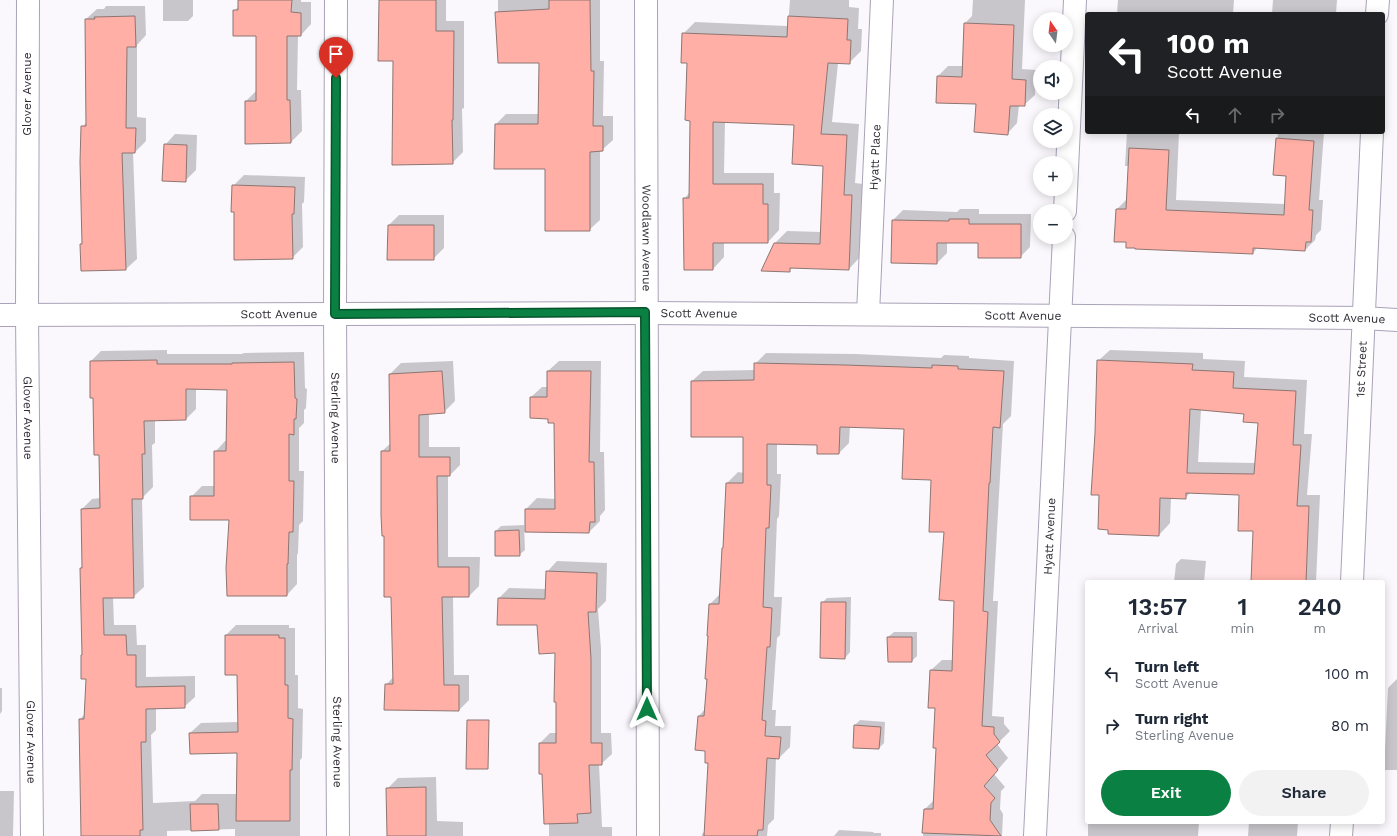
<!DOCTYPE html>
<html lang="en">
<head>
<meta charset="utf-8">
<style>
	:root { --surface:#fff; --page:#f2f2f3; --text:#1f2937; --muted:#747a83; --accent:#0b8043 }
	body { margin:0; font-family:"Work Sans",sans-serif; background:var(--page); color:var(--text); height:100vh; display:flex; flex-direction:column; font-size:15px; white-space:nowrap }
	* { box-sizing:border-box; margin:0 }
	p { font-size:13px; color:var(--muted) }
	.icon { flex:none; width:22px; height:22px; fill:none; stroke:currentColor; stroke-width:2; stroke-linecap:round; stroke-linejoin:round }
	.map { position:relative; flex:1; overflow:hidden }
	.details { position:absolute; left:1085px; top:580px; width:300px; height:244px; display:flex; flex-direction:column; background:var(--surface); border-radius:4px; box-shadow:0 2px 10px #0003 }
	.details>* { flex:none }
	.hud { position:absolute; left:1085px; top:12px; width:300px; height:122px; border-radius:4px; box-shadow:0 2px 10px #0003; background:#202124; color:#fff; overflow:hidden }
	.needle { width:26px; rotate:346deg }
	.controls { position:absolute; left:1033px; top:12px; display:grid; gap:8px }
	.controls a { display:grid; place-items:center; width:40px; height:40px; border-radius:50%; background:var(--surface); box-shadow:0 2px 10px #0003; font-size:20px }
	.pin { position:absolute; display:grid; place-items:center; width:34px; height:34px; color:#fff; margin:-41px -17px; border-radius:50% 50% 50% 0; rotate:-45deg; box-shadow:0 0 4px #0007 }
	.pin .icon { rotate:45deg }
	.me { position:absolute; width:44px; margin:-22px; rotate:0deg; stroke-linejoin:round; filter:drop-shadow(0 0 3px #0008) }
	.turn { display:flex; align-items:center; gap:14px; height:84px; padding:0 16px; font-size:18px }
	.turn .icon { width:52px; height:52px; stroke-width:2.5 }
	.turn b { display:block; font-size:28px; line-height:34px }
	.lanes { display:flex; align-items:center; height:38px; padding:0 16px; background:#0003; justify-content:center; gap:20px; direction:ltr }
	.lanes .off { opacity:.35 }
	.eta { display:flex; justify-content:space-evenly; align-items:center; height:68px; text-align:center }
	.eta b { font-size:24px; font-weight:600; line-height:28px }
	.action { display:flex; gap:8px; margin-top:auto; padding:8px 16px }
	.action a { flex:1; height:46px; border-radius:24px; background:var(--accent); color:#fff; font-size:16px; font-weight:600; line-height:46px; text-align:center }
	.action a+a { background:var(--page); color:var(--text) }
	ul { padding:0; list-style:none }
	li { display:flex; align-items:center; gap:12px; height:52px; padding:0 16px }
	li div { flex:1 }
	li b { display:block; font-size:15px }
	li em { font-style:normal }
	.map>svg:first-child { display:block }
	.shadow { fill:#0003; fill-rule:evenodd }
	.building { fill:#ffafa5; stroke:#8e7572; fill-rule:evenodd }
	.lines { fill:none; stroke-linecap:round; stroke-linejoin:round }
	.minor-casing { stroke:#aaa2b7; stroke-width:24 }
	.tertiary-casing { stroke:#aaa2b7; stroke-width:24 }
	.minor { stroke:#fff; stroke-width:22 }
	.tertiary { stroke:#fff; stroke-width:22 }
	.route-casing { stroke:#07532c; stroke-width:10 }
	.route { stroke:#0b8043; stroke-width:7 }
	.labels { text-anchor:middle; stroke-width:4; stroke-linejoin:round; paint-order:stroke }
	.street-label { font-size:12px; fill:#2f2c34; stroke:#fff }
</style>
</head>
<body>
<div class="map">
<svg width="1397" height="836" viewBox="0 0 1397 836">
	<rect width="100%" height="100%" fill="#faf8fd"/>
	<!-- shadow -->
	<g class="shadow">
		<polygon points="163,0 193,0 193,16 188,21 163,21"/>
		<polygon points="239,0 301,0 301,2 311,2 311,24 301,35 298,35 297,90 301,90 302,131 291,142 246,101 257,90 257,35 234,11 239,6"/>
		<polygon points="379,0 446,0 446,21 464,21 464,108 462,109 463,152 452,163 394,60"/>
		<polygon points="498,0 600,0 600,61 604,61 603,116 613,116 613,140 602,150 600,150 600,220 589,230 546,168 496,124 506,114 539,114 540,62 496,12 498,11"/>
		<polygon points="790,0 849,0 849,7 859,8 858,29 862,29 861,51 849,63 838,63 832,122 859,124 855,183 863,184 860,257 849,269 793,267 789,271 775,243 787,231 822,232 824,165 795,124 725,121 724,173 774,173 774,193 780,193 779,230 768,242 724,242 724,257 713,269 684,199 690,192 691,120 688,62 683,34 695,22 788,26"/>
		<polygon points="973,0 1025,0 1022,69 1036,70 1035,95 1024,105 1019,105 1017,123 1007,134 977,103 938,76 948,66 963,66 965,23 972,16"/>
		<polygon points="1118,0 1234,0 1233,14 1117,14"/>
		<polygon points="1273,0 1337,0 1336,14 1272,14"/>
		<polygon points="106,6 145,6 146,35 137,45 137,117 146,118 146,141 135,152 133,152 137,259 126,269 81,244 83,242 82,127 87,122 86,19 97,9 104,9"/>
		<polygon points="1127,132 1179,132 1176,200 1285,204 1287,175 1275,174 1278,132 1324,132 1319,200 1323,200 1321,230 1316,235 1315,240 1305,250 1258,247 1253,253 1127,241 1117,209 1127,199 1129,166 1125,166"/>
		<polygon points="175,134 197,135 196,170 185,181 165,145"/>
		<polygon points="244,175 305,177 304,202 302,204 303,247 292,258 233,186"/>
		<polygon points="960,209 979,209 979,214 1031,214 1030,247 1020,257 979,242 947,242 947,253 937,263 893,220 903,210 957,212"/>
		<polygon points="399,215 444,215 444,248 433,259 389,225"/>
		<polygon points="167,350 167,354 242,354 244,353 304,352 305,388 307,389 306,408 304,410 304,423 299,428 299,471 304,471 303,521 299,525 298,553 297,555 297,584 287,595 230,519 191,497 202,486 215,486 215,452 225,441 227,441 228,389 196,388 196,409 186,419 155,420 155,443 152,445 153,487 142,498 144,587 133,597 113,597 114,625 136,625 137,645 146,645 146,677 195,676 195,697 184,707 156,708 156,730 151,735 153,803 195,801 202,794 238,794 238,752 190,733 201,723 239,722 238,674 226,635 236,625 289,625 289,628 295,628 295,675 298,675 298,708 303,709 302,758 300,760 300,836 235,836 235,829 167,831 167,836 81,836 82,833 80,719 86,713 87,678 81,568 83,567 82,509 92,499 101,498 100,454 91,361 101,351"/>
		<path d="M1110,350L1203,353V359L1245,361L1244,377L1307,380L1304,434H1312L1307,495H1320L1316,582H1253L1254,530L1240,494L1191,492L1185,498L1171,497L1170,523L1159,535L1100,494L1098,361ZM1201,409L1245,413L1259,422L1256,463L1198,462Z"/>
		<polygon points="766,353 856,354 941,358 944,355 969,356 969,358 1014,361 1011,416 1003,424 993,601 998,601 992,716 1004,717 1004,724 1010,731 997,744 1008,758 994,774 1005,787 1001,791 1000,809 1003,814 1002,836 923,836 925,809 935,799 937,747 936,707 931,670 942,660 953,660 955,600 945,531 932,479 905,428 850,426 849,443 839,453 818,444 777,443 777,474 781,474 779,516 777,519 774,597 782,597 780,635 777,638 772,710 776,710 775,726 791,726 790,747 779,758 776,757 774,819 768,825 767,836 702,836 702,834 706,830 709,762 699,716 705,709 710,604 721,593 727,483 738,472 744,473 744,436 692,381 703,371 755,370 755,364"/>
		<polygon points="453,361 455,401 444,412 429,413 429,447 460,447 460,465 450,475 448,475 448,557 480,557 479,586 469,596 453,596 454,675 469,675 469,700 459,710 386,685 394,676 392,596 382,451 391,443 390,374 401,363"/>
		<polygon points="559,361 601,361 600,452 604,452 605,510 600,516 600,521 589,532 526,509 537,498 556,499 555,422 549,418 531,397 542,387 548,387 548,371"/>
		<polygon points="524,525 525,550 519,555 496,555 496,531 501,526"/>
		<polygon points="1181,559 1206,561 1204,582 1174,582 1176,564"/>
		<polygon points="557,561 607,563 606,601 598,609 601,649 601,733 611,733 612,754 601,764 599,764 602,827 612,827 612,836 549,836 549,823 543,773 540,773 540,743 550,733 557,733 556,652 538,624 499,598 509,588 546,589 547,572"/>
		<polygon points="851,597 850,652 845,658 821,657 822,603 827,598"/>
		<polygon points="894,632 917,632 917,656 912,661 888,637"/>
		<polygon points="1397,679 1397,770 1384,770 1388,688"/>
		<polygon points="0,688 2,688 2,711 0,714"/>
		<polygon points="860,720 885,722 884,743 879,748 855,725"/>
		<polygon points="436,777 437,821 463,822 463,836 386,836 388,834 387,789 398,778"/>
		<polygon points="0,791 14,791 13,836 0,836"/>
		<polygon points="1088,822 1199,822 1198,836 1088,836"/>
		<polygon points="1249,822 1298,822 1297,836 1248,836"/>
		<polygon points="839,830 874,832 873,833 881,833 881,836 834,836"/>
	</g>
	<!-- building -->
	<g class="building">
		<polygon points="238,0 292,0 291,12 301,13 301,36 287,36 287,100 290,100 291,143 245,144 245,101 256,101 256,36 233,36 233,10 238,10"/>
		<polygon points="379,0 436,0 436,31 454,31 453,120 452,120 453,164 392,165 393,61 378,61"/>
		<polygon points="549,0 590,0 591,71 594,71 593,126 603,126 603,151 590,152 590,231 545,231 545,169 494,169 495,124 538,124 539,63 498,63 495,12 549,9"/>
		<polygon points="135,16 136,47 127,47 126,128 136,128 135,153 122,153 126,270 81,271 80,244 82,244 80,162 81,126 86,126 85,19 95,19 94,17"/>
		<polygon points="788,16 848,19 847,40 851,40 850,64 828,63 821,134 847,135 844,195 852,195 849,270 790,268 790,272 761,271 774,243 820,244 823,166 792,164 794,125 713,122 713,184 763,184 763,204 768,204 768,243 713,243 713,270 684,270 683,198 689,198 690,121 685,120 687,63 681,63 682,33 787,37"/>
		<polygon points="964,23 1014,25 1012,79 1026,80 1025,106 1010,106 1008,135 974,132 976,104 936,103 937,76 962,77"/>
		<polygon points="1276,138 1314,141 1309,210 1313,210 1311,242 1306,242 1305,251 1253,248 1253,254 1135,249 1135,248 1126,248 1126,242 1114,242 1116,209 1126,209 1129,148 1169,150 1166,210 1284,215 1286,176 1273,175"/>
		<polygon points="164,144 187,145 186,182 162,181"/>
		<polygon points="232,185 295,187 294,214 292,214 293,259 234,260 234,212 231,212"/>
		<polygon points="949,219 969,219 969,224 1021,224 1021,258 978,258 978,243 937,243 937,264 891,263 892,220 949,221"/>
		<polygon points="388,225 434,225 434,260 387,260"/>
		<polygon points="157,360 157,364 232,364 232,363 294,362 295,398 297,399 296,419 294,419 294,435 289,434 289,481 294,481 293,532 289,532 288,564 287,564 287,596 227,596 226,568 229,520 190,520 190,496 214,496 214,451 226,451 227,390 186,389 186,420 144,421 145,454 142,454 143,499 132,499 134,598 103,598 104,635 126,635 127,655 136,655 136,687 185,686 185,708 146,709 146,742 141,742 143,830 140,830 140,836 81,836 79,719 84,719 86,679 81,679 81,655 82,655 80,568 82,568 81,509 100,508 99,455 94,455 93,398 90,398 90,361"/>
		<path d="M1097,360L1193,364L1192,370L1234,372L1233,388L1296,391L1293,445H1301L1297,506H1309L1306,582H1251L1253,531H1238L1239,495L1186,493V499L1160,498L1159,536L1108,534V530L1098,529L1099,495H1091L1095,433ZM1190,409L1244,414L1243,422L1258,423L1254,474L1187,473Z"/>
		<polygon points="754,363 845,365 932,368 932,365 958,366 958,369 1004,371 1000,428 993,427 990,483 989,483 983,611 988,612 982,726 994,727 994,734 1000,742 986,755 998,770 984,786 995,798 991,803 990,820 1001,836 922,833 924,809 933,809 936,748 933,748 935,708 928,708 930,670 952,671 954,601 939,600 944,532 929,532 931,480 902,479 904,429 840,427 839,454 817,454 817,445 767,444 767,485 771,485 769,528 766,528 763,607 772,608 770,647 767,647 762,720 766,721 765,736 781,737 779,759 767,758 763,830 758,830 757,836 704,836 708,763 705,763 705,751 695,750 698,716 704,716 707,679 705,679 708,636 707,636 709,604 719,604 722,548 723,548 726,483 743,483 743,437 691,437 691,381 754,380"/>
		<polygon points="442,371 445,413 419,415 419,457 450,457 450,476 437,476 438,567 469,567 469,597 442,597 444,685 459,685 459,711 384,710 385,684 393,684 391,597 384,597 384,536 382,536 381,515 381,451 390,451 389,374"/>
		<polygon points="547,371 591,371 589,462 594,462 595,522 590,522 589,533 525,532 525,509 555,509 554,423 548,423 548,419 530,418 530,397 547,397"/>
		<polygon points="519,530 520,556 495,556 495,531"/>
		<polygon points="546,571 597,573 596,612 588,612 591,659 591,743 602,743 602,765 589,765 591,813 577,814 578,823 544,824 542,774 539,774 539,743 556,743 556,702 554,702 555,653 539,654 537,625 497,625 498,598 545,599"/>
		<polygon points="821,602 846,602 845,659 820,658"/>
		<polygon points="225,635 279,635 279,638 285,638 285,685 288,685 288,718 293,719 292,770 290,770 290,821 236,821 237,753 190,754 189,733 238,732 237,675 225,675"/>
		<polygon points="887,637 912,637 912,662 888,662"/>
		<polygon points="467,720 489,720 488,769 466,769"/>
		<polygon points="854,725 881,727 879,749 853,748"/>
		<polygon points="426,787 426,836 387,836 386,788"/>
		<polygon points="190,804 218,804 219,830 191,831"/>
	</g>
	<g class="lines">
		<defs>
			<g id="minor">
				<path id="s1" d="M28,0L27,315L32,836"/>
				<path id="s2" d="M336,0L335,314L338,836"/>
				<polyline points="1377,14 1378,0"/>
				<polyline points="1065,211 1075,0"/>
				<path id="s3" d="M868,314L882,0"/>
				<path id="s4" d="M0,315L645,313L1363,318L1397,320"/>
				<path id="s5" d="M1352,582L1372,132"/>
				<path id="s6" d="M1035,836L1064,237"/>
				<polyline points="1341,836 1342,822"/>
			</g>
			<g id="tertiary">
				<path id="s7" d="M646,0L648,836"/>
			</g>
		</defs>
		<!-- minor casing -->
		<use href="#minor" class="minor-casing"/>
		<!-- tertiary casing -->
		<use href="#tertiary" class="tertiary-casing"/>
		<!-- minor -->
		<use href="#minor" class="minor"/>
		<!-- tertiary -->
		<use href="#tertiary" class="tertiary"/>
	</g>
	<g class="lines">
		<defs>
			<polyline id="route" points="336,78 335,314 645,312 647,709"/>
		</defs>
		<!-- route casing -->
		<use href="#route" class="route-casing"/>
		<!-- route -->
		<use href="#route" class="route"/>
	</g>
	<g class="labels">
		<!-- street labels -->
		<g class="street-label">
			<text transform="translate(27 94) rotate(-90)" y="4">Glover Avenue</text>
			<text dy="4" stroke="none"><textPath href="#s3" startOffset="157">Hyatt Place</textPath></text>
			<text dy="4" stroke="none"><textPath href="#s7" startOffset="238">Woodlawn Avenue</textPath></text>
			<text dy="4" stroke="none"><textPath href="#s4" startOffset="699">Scott Avenue</textPath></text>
			<text dy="4" stroke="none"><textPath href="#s4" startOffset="279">Scott Avenue</textPath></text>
			<text dy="4" stroke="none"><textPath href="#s4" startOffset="1023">Scott Avenue</textPath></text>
			<text dy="4" stroke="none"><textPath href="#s4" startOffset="1347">Scott Avenue</textPath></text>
			<text dy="4" stroke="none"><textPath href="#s5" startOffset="213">1st Street</textPath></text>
			<text dy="4" stroke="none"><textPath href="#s1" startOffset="418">Glover Avenue</textPath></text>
			<text dy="4" stroke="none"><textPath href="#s2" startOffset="418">Sterling Avenue</textPath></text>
			<text dy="4" stroke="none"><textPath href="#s6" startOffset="300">Hyatt Avenue</textPath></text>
			<text dy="4" stroke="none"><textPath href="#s1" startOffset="742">Glover Avenue</textPath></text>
			<text dy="4" stroke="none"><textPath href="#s2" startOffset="742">Sterling Avenue</textPath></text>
		</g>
	</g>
</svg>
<div class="controls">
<a><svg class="needle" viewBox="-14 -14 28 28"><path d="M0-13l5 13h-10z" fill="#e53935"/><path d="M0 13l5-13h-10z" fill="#747a83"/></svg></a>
<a><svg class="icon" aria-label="sound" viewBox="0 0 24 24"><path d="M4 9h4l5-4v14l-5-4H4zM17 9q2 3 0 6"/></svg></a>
<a><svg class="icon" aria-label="layers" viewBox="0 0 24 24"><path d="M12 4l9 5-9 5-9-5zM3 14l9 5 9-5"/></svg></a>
<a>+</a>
<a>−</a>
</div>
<div class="pin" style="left:336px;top:78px;background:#d93025"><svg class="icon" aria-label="arrive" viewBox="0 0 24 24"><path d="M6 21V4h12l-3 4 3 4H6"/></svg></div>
<svg class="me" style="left:647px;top:709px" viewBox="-20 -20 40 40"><path d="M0-17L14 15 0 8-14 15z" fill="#0b8043" stroke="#fff" stroke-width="4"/></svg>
<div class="hud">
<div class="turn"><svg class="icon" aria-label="left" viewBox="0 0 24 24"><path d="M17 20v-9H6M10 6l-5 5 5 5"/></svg><div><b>100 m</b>Scott Avenue</div></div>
<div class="lanes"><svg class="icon" aria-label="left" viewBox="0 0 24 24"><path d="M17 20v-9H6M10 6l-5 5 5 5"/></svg><svg class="icon off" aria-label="ahead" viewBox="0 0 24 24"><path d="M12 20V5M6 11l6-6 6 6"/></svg><svg class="icon off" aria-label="right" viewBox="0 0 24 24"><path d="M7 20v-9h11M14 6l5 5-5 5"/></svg></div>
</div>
<section class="details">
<div class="eta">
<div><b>13:57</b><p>Arrival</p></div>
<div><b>1</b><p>min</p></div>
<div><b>240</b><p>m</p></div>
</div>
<ul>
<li><svg class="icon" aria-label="left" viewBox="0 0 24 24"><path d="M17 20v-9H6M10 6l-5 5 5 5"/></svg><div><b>Turn left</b><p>Scott Avenue</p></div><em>100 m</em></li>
<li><svg class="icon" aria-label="right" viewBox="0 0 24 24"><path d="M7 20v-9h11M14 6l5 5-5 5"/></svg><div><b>Turn right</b><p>Sterling Avenue</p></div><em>80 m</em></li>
</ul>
<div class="action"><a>Exit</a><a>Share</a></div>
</section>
</div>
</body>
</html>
